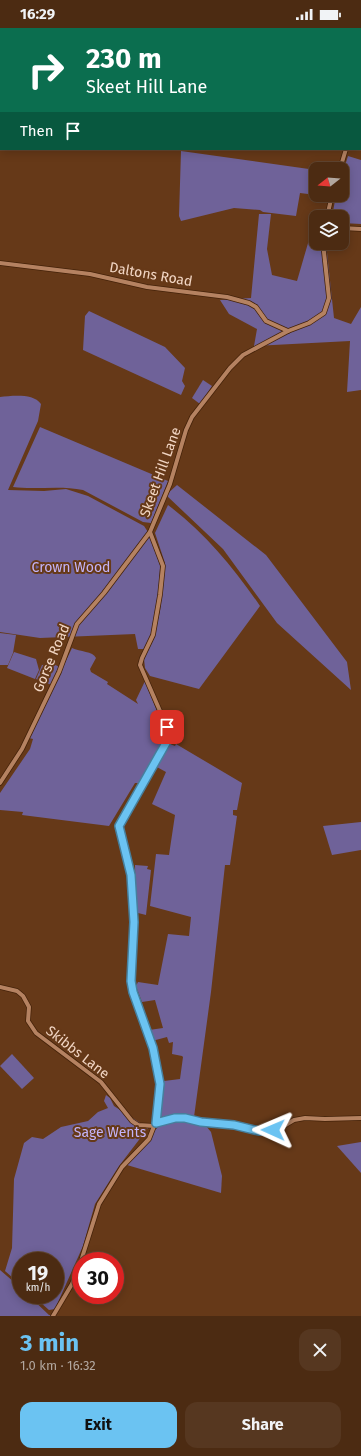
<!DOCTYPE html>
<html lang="en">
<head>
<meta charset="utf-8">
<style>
	:root { --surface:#4c2b12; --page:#563720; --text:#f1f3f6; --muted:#b2a79f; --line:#634732; --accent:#6bc3f2 }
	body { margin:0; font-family:"Fira Sans",sans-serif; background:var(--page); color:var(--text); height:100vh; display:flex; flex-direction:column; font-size:15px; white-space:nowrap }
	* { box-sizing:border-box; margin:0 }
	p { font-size:13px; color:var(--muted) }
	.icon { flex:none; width:22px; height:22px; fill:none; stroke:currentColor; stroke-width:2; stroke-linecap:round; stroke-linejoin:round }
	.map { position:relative; height:1288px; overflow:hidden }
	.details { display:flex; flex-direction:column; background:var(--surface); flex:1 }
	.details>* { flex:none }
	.guide { position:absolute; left:0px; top:0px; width:361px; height:122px; box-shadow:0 2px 10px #0003,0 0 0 1px var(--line); background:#0b6e4f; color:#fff; overflow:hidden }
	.needle { width:26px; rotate:253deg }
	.buttons { position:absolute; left:309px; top:134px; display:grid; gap:8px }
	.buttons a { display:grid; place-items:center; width:40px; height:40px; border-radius:8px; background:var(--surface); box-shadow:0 2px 10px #0003,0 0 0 1px var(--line); font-size:20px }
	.speed { position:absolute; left:12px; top:1224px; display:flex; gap:8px; font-size:20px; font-weight:700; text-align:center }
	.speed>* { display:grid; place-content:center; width:52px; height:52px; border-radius:50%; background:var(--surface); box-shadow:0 2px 10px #0003,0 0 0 1px var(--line); line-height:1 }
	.speed small { font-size:10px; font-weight:400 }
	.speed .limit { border:6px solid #d22; background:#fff; color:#111 }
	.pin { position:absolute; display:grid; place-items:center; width:34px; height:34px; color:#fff; margin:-17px; border-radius:8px; box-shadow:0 2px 6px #0006 }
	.me { position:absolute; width:44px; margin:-22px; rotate:271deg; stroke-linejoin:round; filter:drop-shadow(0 0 3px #0008) }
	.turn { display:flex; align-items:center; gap:14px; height:84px; padding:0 20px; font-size:18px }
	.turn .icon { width:52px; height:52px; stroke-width:2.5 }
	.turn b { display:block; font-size:28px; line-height:34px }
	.then { display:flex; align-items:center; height:38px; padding:0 20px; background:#0003; gap:8px; font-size:15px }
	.round { display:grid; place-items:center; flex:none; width:42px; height:42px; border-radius:12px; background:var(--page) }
	.headline { display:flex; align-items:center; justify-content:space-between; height:68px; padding:0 20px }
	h1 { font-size:24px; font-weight:700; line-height:30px; color:var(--accent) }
	.button { display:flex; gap:8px; margin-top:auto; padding:8px 20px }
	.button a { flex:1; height:46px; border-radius:12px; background:var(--accent); color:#111; font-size:16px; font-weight:700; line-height:46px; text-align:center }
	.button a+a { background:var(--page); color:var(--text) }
	.status { display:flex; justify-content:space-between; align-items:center; height:28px; padding:0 20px; background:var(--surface); direction:ltr }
	.status svg { height:11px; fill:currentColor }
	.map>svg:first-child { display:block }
	.green { fill:#6f6299 }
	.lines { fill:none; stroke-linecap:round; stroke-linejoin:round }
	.street-casing { stroke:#442209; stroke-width:5.5 }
	.highway-casing { stroke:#442209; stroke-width:8 }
	.street { stroke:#b58261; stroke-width:4 }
	.highway { stroke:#949c49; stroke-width:7 }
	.route-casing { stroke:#467f9d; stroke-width:10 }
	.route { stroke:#6bc3f2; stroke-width:7 }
	.labels { text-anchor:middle; stroke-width:4; stroke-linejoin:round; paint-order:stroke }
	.street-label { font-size:14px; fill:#f2d6c4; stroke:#663918 }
	.park-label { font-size:14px; fill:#c3b4fa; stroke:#663918 }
</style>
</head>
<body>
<div class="status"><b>16:29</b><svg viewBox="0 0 49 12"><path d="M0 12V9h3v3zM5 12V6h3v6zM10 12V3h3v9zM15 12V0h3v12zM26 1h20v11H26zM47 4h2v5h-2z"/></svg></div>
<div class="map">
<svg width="361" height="1288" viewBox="0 0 361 1288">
	<rect width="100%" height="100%" fill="#663918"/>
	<!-- green -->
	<g class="green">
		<polygon points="181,123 316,142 316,167 300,165 296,188 263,184 260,182 234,180 181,193 179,188"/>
		<polygon points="348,128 361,132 361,196 342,195 342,189 332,189 336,167 342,167 342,147"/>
		<polygon points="259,186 271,186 267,221 272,247 297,253 313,198 316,199 316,215 326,215 334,290 351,296 361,279 361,362 347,364 350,313 254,318 257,301 229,286 220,272 251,270"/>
		<polygon points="89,283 165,319 185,340 182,353 185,358 181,367 83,322 85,288"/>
		<polygon points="203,352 212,358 200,376 192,370"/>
		<path d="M0,369C12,368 33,365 41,376L38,393L8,462L44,463L66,461L88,468L144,498L150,507L160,537L159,567L152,606L144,621H138L135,606L40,610L0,604Z"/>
		<path d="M40,399L168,453L151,495L143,494L83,462C60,457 36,462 13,459Z"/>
		<polygon points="177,457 266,527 347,634 351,662 277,595 223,521 166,467"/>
		<path d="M168,477C205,505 234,540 260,578L199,661L150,648L145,640L144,631L153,612L160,583L165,535L155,505Z"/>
		<polygon points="0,605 16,607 13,625 8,637 0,637"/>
		<path d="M72,620C80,624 93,623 96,630L90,641L91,644L108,654L107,656L138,676L136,672L145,653L164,701L166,711L141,755H135L109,798L22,787L23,784L0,782V765L30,721L33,711L29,710Z"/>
		<polygon points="14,624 36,631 39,642 35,651 7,640"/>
		<polygon points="54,636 59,639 52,657 36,651 42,637"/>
		<path d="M170,716L175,718L176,716L242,755L237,782H233V787L237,788L230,837H225L211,964L194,1089C185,1088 164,1090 160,1088L164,1053L180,1051L183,1029L182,1028L172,1026L173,1014L169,1015L167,1009L152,1013L149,1002L163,1000L155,972L142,974L136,958L138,954L158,957L168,906L189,908L191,889L150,878L156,826L169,827L175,787L152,776L166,744L155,738Z"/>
		<polygon points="361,794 361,822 332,827 323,798"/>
		<polygon points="135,837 148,838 147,841 151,842 146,887 138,885 136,883"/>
		<polygon points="12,1026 34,1050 22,1061 0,1038"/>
		<polygon points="106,1067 110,1070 114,1078 148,1100 119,1138 95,1176 83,1218 55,1281 49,1282 32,1267 55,1267 55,1233 21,1233 21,1257 5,1243 12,1220 14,1151 24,1115 32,1109 43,1111 61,1099 88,1093 98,1084 108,1080 104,1073"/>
		<polygon points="181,1092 206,1098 211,1104 222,1148 221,1165 127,1137 158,1098"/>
		<polygon points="361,1114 361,1145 337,1118"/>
		<polygon points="0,1242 21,1260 21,1267 28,1267 49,1287 56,1288 0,1288"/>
	</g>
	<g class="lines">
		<defs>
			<g id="street">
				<polyline points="357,1 357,0"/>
				<polyline points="340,141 346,121"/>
				<polyline points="327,189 332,167"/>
				<polyline points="342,200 361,201"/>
				<polyline points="0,235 90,246 147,259 227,269 249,275 256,279 266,293 288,303"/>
				<polyline points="0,755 22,721 59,644 77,596 104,565 150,504 170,456 186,402 192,389 230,340 243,327 288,303 309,295 324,285 329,270 323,215"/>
				<polyline points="0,959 17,963 23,968 29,979 28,993 36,1005 101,1054 132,1093 138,1097 155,1098"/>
				<polyline points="156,1095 175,1090 185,1090 201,1094 234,1097 264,1104 279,1101 294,1092 305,1090 325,1091 361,1090"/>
				<polyline points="81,1233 99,1176 122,1139 149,1111 158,1088 161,1060 157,1033 133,964 130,946 134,894 131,847 119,798 169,708 167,699 140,637 142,630 153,607 160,567 163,538 150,504"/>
				<polyline points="53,1288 72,1256 81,1234"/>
			</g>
			<g id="highway">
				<polyline points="160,0 163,1"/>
				<polyline points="187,0 190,1"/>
				<polyline points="360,35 361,35"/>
				<polyline points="360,44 361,44"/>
			</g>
		</defs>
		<!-- street casing -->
		<use href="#street" class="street-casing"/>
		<!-- highway casing -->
		<use href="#highway" class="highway-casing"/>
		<!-- street -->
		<use href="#street" class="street"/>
		<!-- highway -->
		<use href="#highway" class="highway"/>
	</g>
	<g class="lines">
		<defs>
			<polyline id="route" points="167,699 169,708 166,715 119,798 131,847 134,894 131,953 133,964 153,1020 160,1056 156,1095 175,1090 185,1090 201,1094 234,1097 259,1103 273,1102"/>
		</defs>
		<!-- route casing -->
		<use href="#route" class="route-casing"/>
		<!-- route -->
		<use href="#route" class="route"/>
	</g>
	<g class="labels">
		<!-- street labels -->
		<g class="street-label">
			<text transform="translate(151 246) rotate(10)" y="5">Daltons Road</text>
			<text transform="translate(160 444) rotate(-70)" y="5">Skeet Hill Lane</text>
			<text transform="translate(51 630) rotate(-67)" y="5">Gorse Road</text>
			<text transform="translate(78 1024) rotate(38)" y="5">Skibbs Lane</text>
		</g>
		<!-- park labels -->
		<g class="park-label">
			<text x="71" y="544">Crown Wood</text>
			<text x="110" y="1109">Sage Wents</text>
		</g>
	</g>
</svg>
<div class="buttons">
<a><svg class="needle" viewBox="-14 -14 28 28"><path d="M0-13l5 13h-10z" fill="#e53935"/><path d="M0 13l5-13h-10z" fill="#b2a79f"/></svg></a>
<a><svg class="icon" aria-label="layers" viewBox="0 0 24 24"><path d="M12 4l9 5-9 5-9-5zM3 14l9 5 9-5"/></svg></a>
</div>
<div class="speed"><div>19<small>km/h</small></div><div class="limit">30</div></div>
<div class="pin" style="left:167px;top:699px;background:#d93025"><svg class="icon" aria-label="arrive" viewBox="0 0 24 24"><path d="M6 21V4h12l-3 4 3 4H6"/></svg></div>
<svg class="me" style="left:273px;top:1102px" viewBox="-20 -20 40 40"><path d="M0-17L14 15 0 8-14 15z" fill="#6bc3f2" stroke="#fff" stroke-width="4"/></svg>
<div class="guide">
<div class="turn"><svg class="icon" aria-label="right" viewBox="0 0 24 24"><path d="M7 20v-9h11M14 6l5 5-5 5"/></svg><div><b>230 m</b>Skeet Hill Lane</div></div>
<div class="then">Then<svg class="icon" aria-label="arrive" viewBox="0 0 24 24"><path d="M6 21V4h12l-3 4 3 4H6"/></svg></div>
</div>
</div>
<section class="details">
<div class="headline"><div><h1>3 min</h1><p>1.0 km · 16:32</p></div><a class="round"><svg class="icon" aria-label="close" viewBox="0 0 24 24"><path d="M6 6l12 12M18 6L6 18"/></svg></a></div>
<div class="button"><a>Exit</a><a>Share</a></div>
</section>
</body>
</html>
